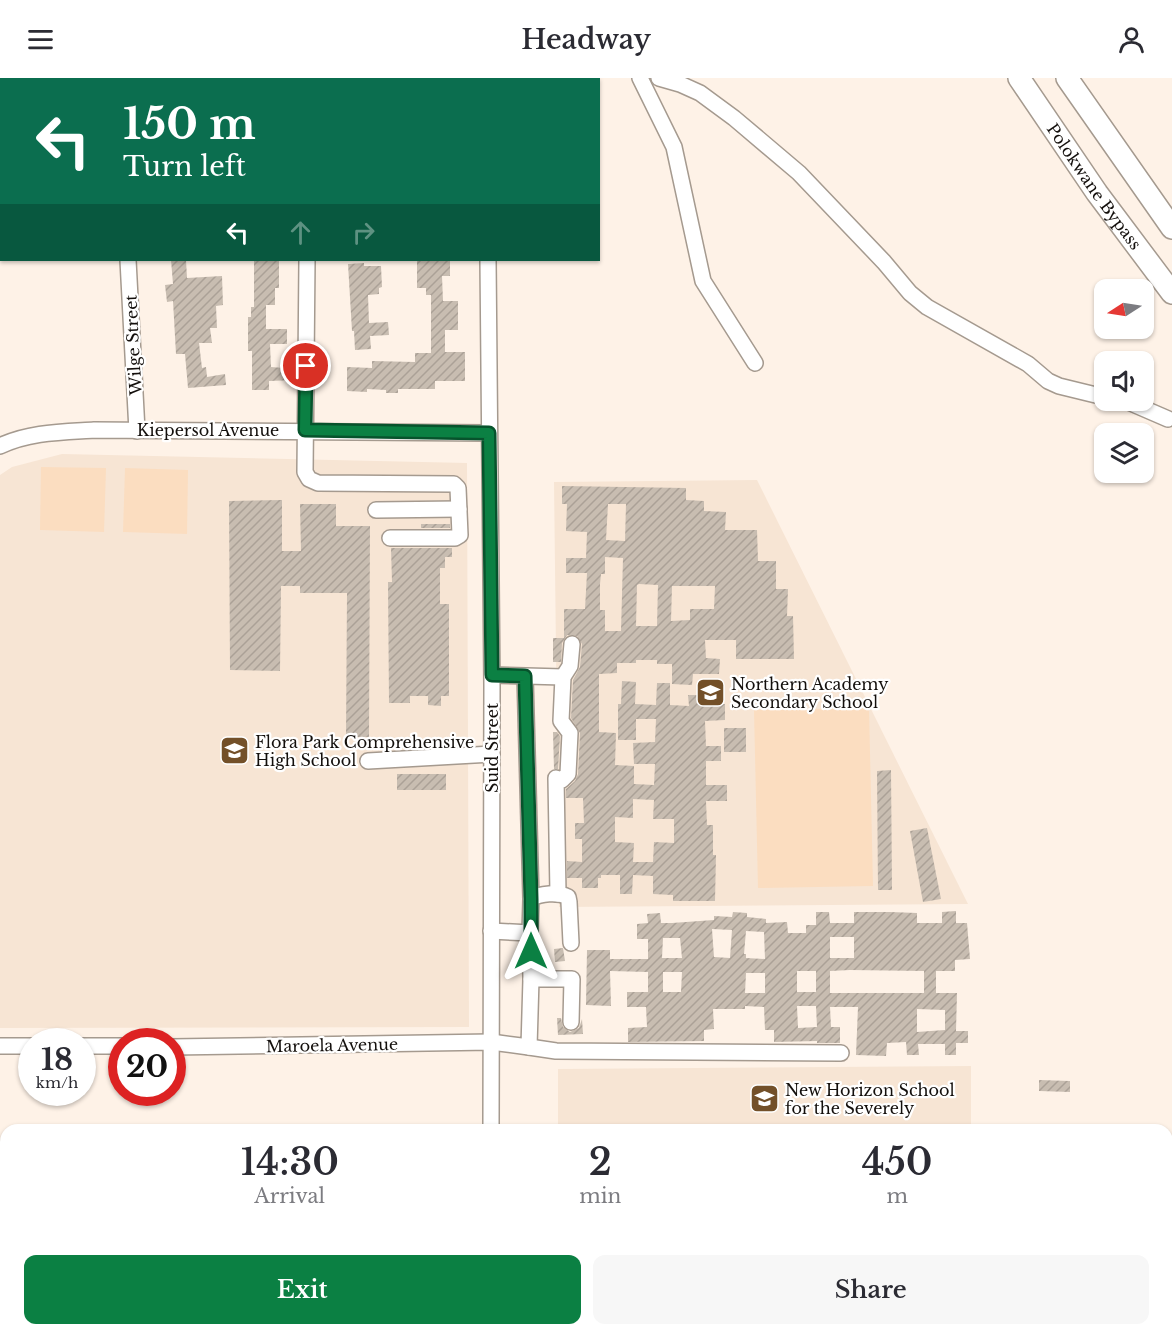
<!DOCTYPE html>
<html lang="en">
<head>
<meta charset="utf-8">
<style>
	:root { --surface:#fff; --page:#f7f7f7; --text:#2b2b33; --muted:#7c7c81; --accent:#0b8043 }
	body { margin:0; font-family:"Libre Baskerville",serif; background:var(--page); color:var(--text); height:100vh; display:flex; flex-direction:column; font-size:22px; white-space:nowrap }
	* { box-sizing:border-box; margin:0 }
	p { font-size:20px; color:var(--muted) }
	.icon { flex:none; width:33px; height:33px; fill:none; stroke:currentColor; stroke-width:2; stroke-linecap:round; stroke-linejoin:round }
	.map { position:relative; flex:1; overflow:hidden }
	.drawer { position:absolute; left:0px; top:1046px; width:1173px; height:212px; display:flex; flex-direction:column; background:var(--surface); border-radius:18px 18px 0 0; box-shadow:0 2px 4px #0004 }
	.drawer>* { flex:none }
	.hud { position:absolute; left:0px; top:0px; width:600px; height:183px; box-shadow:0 2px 4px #0004; background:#0b6e4f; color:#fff; overflow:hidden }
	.needle { width:39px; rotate:258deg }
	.buttons { position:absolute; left:1094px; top:201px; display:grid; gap:12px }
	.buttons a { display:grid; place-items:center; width:60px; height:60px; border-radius:12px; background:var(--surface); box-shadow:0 2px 4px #0004; font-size:30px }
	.speed { position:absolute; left:18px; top:950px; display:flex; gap:12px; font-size:30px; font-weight:700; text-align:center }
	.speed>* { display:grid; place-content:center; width:78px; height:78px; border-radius:50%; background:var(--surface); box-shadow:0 2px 4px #0004; line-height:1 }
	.speed small { font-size:15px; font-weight:400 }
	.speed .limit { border:9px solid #d22; background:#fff; color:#111 }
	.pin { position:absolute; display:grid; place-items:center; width:51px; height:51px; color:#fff; margin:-26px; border:3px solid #fff; border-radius:50%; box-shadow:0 2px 6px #0007 }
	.me { position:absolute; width:66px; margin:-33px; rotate:0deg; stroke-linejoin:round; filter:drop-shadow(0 0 4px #0008) }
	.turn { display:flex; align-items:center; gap:21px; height:126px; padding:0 24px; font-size:27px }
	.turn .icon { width:78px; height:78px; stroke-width:2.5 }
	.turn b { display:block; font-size:42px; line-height:51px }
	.lanes { display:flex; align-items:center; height:57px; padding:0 24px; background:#0003; justify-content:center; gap:30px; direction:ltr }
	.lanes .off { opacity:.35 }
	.eta { display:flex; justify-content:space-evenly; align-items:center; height:102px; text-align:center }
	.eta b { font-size:36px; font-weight:600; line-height:42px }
	.button { display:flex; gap:12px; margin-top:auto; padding:12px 24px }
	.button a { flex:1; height:69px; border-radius:12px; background:var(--accent); color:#fff; font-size:24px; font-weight:600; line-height:69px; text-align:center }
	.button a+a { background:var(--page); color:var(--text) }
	header { display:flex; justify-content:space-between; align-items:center; height:78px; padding:0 24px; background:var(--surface); font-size:27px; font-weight:600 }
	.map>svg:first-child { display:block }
	.built { fill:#f7e5d4 }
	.green { fill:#fbddc0 }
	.water { fill:#d8ad81; stroke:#9d7e5e; stroke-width:1.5 }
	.building { fill:url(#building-hatch); fill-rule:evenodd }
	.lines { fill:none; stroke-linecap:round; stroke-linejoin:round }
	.minor-casing { stroke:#a59a8f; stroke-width:18 }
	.highway-casing { stroke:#a59a8f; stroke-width:24 }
	.minor { stroke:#fff; stroke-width:15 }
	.highway { stroke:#fff; stroke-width:21 }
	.route-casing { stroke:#07532c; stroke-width:15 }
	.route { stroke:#0b8043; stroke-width:10 }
	.labels { text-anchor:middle; stroke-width:4.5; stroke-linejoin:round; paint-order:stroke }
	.street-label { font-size:16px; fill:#130f0c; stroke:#fff }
	.poi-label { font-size:16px; fill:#130f0c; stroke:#fff; text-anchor:start }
</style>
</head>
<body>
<header><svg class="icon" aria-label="menu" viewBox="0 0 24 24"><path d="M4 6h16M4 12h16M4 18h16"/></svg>Headway<svg class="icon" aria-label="person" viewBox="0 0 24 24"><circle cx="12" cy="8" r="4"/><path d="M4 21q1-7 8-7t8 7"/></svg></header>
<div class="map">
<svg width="1172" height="1256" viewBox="0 0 1172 1256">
	<defs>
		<pattern id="building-hatch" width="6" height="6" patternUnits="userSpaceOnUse" patternTransform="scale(1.5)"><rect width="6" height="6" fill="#c8bdb1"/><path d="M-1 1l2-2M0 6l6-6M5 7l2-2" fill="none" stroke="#aba197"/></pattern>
	</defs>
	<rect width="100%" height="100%" fill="#fef2e7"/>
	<!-- built -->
	<g class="built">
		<polygon points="62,376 467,385 469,949 0,950 0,397 12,389"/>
		<polygon points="757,402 968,826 559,829 554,404"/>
		<polygon points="971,988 971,1051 558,1051 558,991"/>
		<rect x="557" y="1251" width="412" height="5"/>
	</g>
	<!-- green -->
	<g class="green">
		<polygon points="41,389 106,390 104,454 40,452"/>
		<polygon points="125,390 188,392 187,456 123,454"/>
		<polygon points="869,630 873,808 758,810 754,632"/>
	</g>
	<!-- water -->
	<polygon class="water" points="0,1082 6,1082 6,1251 282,1251 284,1256 0,1256"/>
	<!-- building -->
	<g class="building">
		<polygon points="171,182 186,182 187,200 222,198 223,227 216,228 217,250 210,250 212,265 199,265 202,290 206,289 207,299 225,296 226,307 188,310 185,276 176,276 173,223 167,224 165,207 173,206"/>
		<polygon points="254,182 279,182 279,210 275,210 275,227 266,227 266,251 287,251 287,266 270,266 271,289 296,291 296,302 269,303 269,312 252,312 252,273 248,273 248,239 251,239 251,229 254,229"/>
		<polygon points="417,182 450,182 450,198 442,198 443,223 458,223 458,252 445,252 445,274 465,274 465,303 435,303 435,311 398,311 398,315 386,315 386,312 367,311 367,314 347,313 347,289 372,290 372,283 415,284 415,275 431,275 431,217 426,217 426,210 417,210"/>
		<polygon points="364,185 364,188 381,188 382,209 379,210 379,216 368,217 369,245 388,244 389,257 370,258 371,271 355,272 354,253 352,253 348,186"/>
		<path d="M562,408L686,410V422L704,423V433L726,434L725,452H757L758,483H776V511H788L787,538H793L794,581H736V562H705L706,580L720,581L719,596H693L692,607L672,606V586H657V582H636V585H617V595L599,596V654L616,655L615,687L634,688V706L654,707L655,686H634L633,665L655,664L656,641H636V662H618V626H621L622,603L636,604L635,626L656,627L657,605H670V627L689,628L688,617H705V627L725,626V642L705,643L706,668H721V683H706V707H727V723H706L707,747H713V777H716L715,823H673V817L653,816V798L633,797L632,816H620V797H601V800H598V810H582V800H567V783L582,784V761H575V745H584L583,720H566V711L575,703L578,696L580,655L571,640L573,602L580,589L582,566L577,558L567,557L562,565L561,584H553V560H564V531H585L587,495H566V480H586L587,454L566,453L567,426H562ZM608,426H626L625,463L606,462ZM605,479L623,480L621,553H605V532H600V506L601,496H605ZM639,506L658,507L657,548H636L637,507ZM672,508H715L714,531H690V542L671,543ZM633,721L654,722L653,741H674V765L654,764L653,784H633L634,765L615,764V739L633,740Z"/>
		<polygon points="282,422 282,473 301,473 300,426 336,426 336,448 370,448 369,659 346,659 347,515 300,515 300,508 281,508 280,593 230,592 229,423"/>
		<rect x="421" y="446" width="29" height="4"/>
		<polygon points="391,470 452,470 452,479 445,479 445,490 440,490 440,526 449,526 449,618 441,618 441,628 428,627 428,618 410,618 410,625 389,625 388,504 392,504"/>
		<rect x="724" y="650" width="22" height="24"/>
		<polygon points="553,654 557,654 560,658 558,691 554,691"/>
		<polygon points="891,692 892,812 878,812 877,693"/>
		<rect x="397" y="696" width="49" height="16"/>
		<polygon points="927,750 941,821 923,824 910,753"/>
		<path d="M956,833V845H967L970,881L955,882V893H936V915H957L956,953H968V965H956V977H945V966H918L919,977H907L906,964L887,965L886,978L856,977L858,929H830L831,949H840V965H817V963L774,964V952H765L764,929L745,928V931H713L714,951L704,952V963L628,964V950L647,949L646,929H627V914H648V894L610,893L611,928L586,927L587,872H610V881H648V861H637V846L648,845L647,836L660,835L661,845H672L714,842V838L732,839L733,834L747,835V839L766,841V845L787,844L788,855H806V847H816V834H829L830,845H854V834H890L917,835V845H942V834ZM712,851L732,852L730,880L714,879ZM746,853L764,854L765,881L746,880V876H744ZM830,859H854V880H830ZM663,860H680L682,880H662ZM850,892L924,893V915H830V893ZM797,893H816V914H797ZM663,894H682L681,914H663ZM746,895H765V915H745ZM797,928H816L817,949L798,950ZM917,931L945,932V952L917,954Z"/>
		<polygon points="563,870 565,883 555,884 554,871"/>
		<polygon points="557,940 561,940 563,949 570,954 579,950 582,941 583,956 558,957"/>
		<polygon points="1039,1002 1070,1003 1070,1014 1039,1013"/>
	</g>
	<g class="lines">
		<defs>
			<g id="minor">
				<polyline points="114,0 114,2"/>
				<polyline points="305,0 305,2"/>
				<polyline points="485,0 485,2"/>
				<polyline points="640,0 674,69 703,203 755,285"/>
				<polyline points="659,0 680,6 700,15 734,40 799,95 884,184 910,215 927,229 1028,286 1048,303 1059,308 1104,319"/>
				<polyline points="531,2 541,0"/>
				<polyline points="0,90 2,87"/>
				<polyline points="128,182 137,353"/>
				<polyline points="307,182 305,394 309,401 318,405 454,406 458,410 460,457 455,460 390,460"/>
				<polyline points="488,182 492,608 491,1052"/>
				<polyline points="1121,322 1131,325 1168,341"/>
				<path d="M0,368C29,354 62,354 94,352L489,355"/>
				<polyline points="376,432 459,431"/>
				<polyline points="492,597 563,599"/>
				<polyline points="525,598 531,821"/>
				<polyline points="368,683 492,676"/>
				<polyline points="558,816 556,700 562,702 568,696 570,655 561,643 563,599 570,588 572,566"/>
				<path d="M530,855L531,821C540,815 558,814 568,819L569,824L571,865"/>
				<polyline points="531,901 572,901 571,944"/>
				<polyline points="0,968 32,968"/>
				<polyline points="82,968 122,968"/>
				<polyline points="172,969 491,964 529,969 531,901 530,855 491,853"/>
				<polyline points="529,969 556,973 841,975"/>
				<polyline points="491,1251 491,1256"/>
				<polyline points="573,1251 573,1256"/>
			</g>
			<g id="highway">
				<path id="s1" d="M1019,0L1097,115L1172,215"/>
				<polyline points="1067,0 1172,150"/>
			</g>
		</defs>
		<!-- minor casing -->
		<use href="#minor" class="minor-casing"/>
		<!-- highway casing -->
		<use href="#highway" class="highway-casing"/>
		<!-- minor -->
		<use href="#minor" class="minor"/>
		<!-- highway -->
		<use href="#highway" class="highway"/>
	</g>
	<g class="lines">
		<defs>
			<polyline id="route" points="306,288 305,352 489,355 492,597 525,598 531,821 531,873"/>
		</defs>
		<!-- route casing -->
		<use href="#route" class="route-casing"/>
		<!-- route -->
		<use href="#route" class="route"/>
	</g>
	<!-- icons -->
	<defs>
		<symbol id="school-square" viewBox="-11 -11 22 22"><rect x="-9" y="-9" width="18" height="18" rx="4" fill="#735029" stroke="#fff"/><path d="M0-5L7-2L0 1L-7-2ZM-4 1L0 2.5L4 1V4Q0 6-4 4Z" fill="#fff"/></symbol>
	</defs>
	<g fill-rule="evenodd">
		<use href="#school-square" x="694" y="598" width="33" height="33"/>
		<use href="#school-square" x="218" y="656" width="33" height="33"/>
		<use href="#school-square" x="748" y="1004" width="33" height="33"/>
	</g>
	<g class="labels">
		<!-- street labels -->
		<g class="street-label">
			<text dy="6" stroke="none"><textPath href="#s1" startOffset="132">Polokwane Bypass</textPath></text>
			<text transform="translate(133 267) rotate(-93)" y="6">Wilge Street</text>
			<text x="208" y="358">Kiepersol Avenue</text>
			<text transform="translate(492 670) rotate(-90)" y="6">Suid Street</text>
			<text transform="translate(332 967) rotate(-1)" y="6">Maroela Avenue</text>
		</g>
		<!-- poi labels -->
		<g class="poi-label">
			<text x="731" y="612">Northern Academy<tspan x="731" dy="18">Secondary School</tspan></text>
			<text x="255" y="670">Flora Park Comprehensive<tspan x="255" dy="18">High School</tspan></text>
			<text x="785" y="1018">New Horizon School<tspan x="785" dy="18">for the Severely</tspan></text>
		</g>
	</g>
</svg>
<div class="buttons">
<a><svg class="needle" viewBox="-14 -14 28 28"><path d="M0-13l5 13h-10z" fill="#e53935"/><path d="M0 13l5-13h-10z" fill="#7c7c81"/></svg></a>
<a><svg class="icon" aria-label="sound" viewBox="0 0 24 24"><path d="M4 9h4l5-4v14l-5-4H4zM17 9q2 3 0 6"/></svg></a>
<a><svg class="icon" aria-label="layers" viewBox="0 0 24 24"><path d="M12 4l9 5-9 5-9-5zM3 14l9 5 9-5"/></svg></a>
</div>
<div class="speed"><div>18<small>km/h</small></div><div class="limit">20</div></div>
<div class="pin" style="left:306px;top:288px;background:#d93025"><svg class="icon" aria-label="arrive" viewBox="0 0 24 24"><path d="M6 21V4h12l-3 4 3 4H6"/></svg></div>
<svg class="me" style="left:531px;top:873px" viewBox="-20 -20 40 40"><path d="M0-17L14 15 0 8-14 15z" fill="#0b8043" stroke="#fff" stroke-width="4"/></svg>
<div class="hud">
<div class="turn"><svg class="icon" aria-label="left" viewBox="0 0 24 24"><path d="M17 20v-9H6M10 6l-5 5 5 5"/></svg><div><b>150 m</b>Turn left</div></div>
<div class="lanes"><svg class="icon" aria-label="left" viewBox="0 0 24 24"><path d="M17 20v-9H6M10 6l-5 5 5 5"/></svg><svg class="icon off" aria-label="ahead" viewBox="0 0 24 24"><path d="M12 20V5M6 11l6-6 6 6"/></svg><svg class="icon off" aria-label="right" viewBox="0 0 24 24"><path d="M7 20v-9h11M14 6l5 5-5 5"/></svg></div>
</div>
<section class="drawer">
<div class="eta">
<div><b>14:30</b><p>Arrival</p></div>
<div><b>2</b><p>min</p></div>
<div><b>450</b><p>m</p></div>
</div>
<div class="button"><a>Exit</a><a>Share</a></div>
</section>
</div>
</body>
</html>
